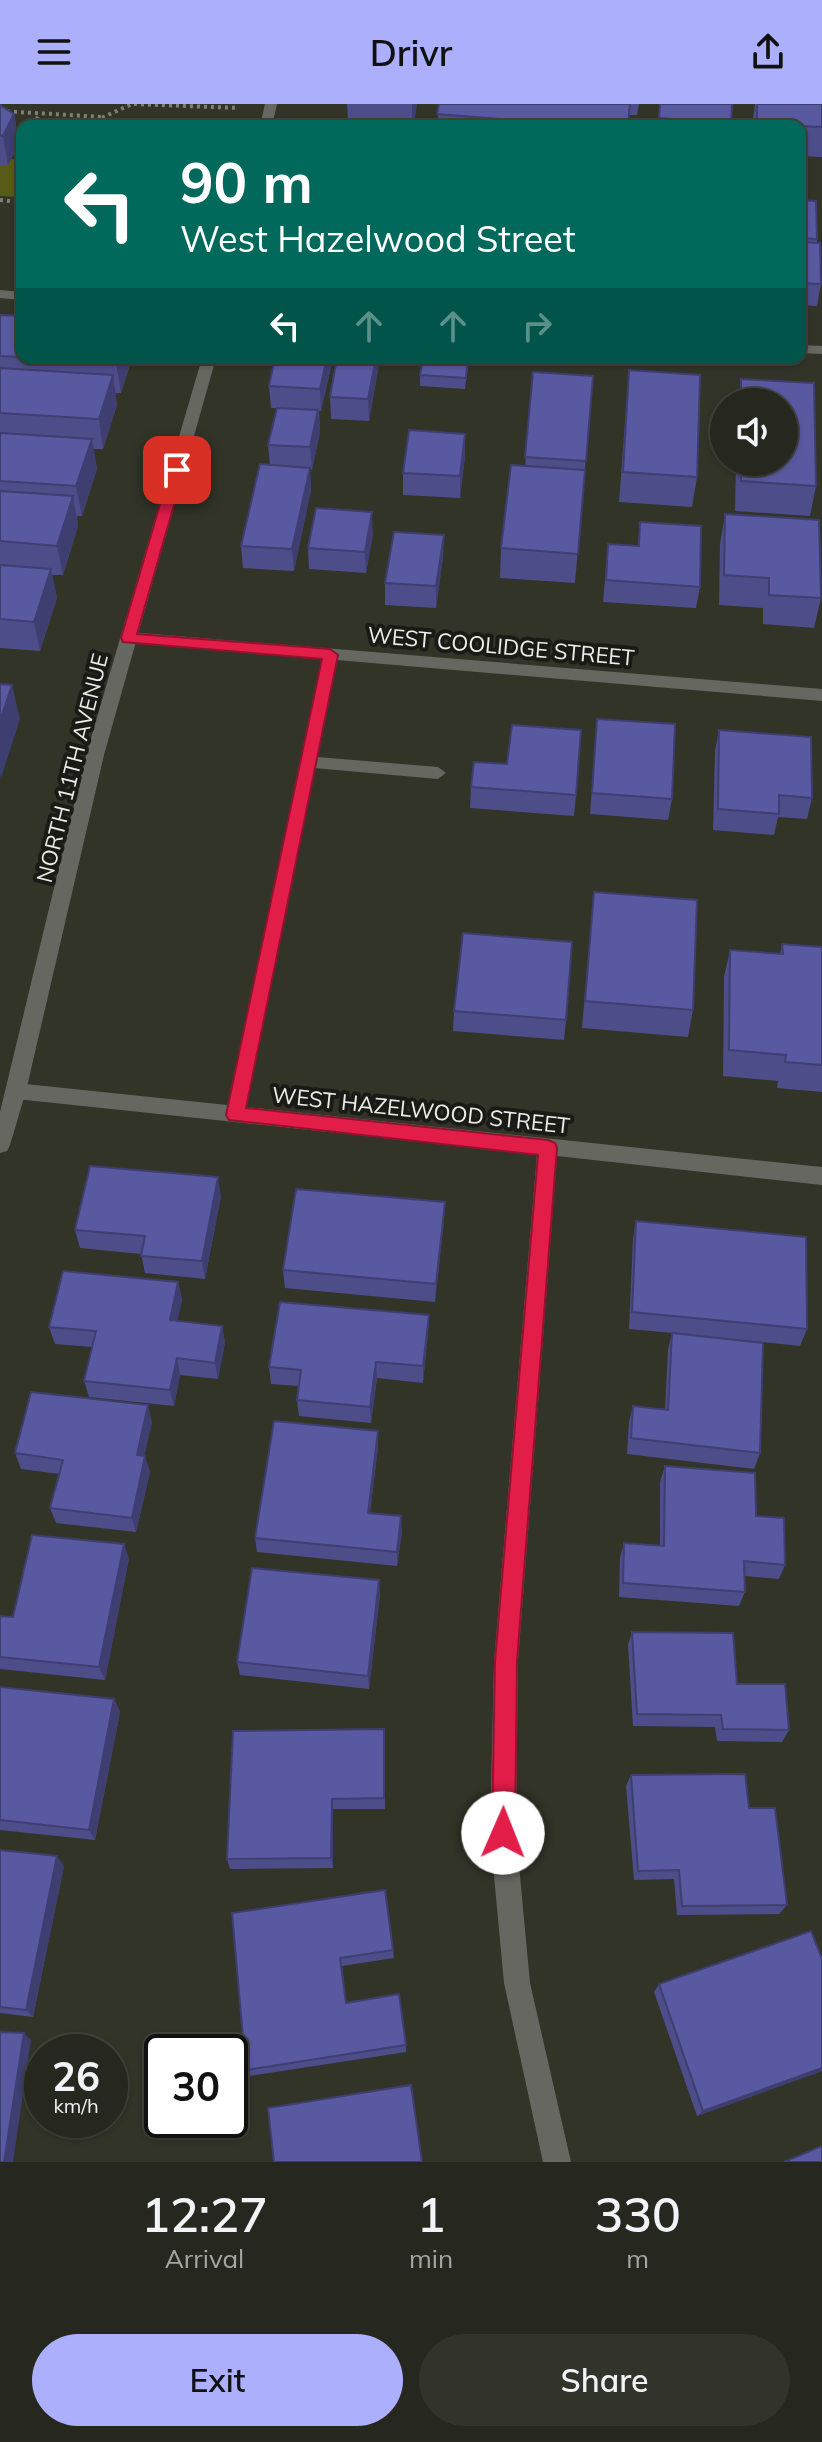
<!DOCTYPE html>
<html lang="en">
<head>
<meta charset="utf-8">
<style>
	:root { --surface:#26271e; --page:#32332b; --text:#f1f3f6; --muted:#a4a5a4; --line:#42443c; --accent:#acaffb }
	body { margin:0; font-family:Mulish,sans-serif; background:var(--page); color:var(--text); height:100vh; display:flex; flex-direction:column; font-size:30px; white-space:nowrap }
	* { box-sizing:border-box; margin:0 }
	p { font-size:26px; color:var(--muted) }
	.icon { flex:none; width:44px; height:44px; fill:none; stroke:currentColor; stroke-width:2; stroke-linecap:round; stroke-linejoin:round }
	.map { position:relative; height:2058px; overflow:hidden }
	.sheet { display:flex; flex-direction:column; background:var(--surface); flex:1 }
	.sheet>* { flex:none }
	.hud { position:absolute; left:16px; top:16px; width:790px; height:244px; border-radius:16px; box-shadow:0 2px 6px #0004,0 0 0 2px var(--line); background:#00695c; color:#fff; overflow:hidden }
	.controls { position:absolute; left:710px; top:284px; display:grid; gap:16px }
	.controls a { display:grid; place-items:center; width:88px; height:88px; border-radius:50%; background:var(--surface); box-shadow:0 2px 6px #0004,0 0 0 2px var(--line); font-size:40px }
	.speed { position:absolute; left:24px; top:1930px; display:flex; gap:16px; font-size:40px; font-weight:700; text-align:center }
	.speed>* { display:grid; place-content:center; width:104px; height:104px; border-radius:50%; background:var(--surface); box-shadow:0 2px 6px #0004,0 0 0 2px var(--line); line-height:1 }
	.speed small { font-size:20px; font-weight:400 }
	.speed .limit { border:4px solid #111; border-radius:12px; background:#fff; color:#111 }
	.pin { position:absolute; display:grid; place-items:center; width:68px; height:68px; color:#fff; margin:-34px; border-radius:16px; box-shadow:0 4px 12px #0006 }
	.me { position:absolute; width:88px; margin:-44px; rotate:1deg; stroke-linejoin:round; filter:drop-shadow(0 0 6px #0008) }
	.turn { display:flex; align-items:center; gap:28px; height:168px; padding:0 32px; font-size:36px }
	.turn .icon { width:104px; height:104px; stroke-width:2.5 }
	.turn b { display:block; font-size:56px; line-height:68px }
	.lanes { display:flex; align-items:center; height:76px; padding:0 32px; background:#0003; justify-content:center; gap:40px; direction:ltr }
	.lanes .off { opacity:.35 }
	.eta { display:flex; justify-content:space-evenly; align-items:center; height:136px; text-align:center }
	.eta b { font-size:48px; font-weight:600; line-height:56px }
	.button { display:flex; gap:16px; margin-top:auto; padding:16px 32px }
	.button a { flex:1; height:92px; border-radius:48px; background:var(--accent); color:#111; font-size:32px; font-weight:600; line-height:92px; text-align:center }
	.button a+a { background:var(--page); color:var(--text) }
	header { display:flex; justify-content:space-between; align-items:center; height:104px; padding:0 32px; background:var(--accent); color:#111; font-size:36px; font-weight:600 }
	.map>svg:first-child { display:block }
	.green { fill:#575b17 }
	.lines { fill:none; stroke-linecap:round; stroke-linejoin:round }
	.path { stroke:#7e8076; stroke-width:4; stroke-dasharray:3 4; stroke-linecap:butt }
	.service { fill:#666761; fill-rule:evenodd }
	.minor { fill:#666761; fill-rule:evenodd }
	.tertiary { fill:#666761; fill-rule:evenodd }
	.wall { fill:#4d4d8a }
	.shaded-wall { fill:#3e3e71 }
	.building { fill:#5959a1; stroke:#3e3e71; stroke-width:2 }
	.route { fill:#e11d48; stroke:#92132f; stroke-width:2 }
	.labels { text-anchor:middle; stroke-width:8; stroke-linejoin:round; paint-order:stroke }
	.street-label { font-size:22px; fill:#edefe7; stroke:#1a1b16 }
</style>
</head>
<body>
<header><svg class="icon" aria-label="menu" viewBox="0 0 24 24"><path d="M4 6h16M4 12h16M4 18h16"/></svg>Drivr<svg class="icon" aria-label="share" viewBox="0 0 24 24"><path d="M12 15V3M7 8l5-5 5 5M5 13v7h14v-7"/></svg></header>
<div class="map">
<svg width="822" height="2058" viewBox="0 0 822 2058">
	<rect width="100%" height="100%" fill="#323428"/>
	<!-- green -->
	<polygon class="green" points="11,55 22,56 22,93 0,92 0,61 8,61"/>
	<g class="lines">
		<!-- path -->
		<g class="path">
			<polyline points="134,0 239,4"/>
			<polyline points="0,7 103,13"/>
			<polyline points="34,22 39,10"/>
			<polyline points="91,22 97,16 132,0"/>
			<polyline points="0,96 22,98"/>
		</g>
		<!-- service -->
		<polygon class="service" points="330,546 337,551 317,653 438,663 446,669 438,675 314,664 244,1011 241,1016 229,1016 226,1011 323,551"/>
		<!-- minor -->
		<g class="minor">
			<polygon points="0,186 22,188 22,196 0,194"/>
			<polygon points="800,241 822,242 822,250 800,249"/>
			<polygon points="129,528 822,585 822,597 123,538 121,534"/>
			<polygon points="16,979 822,1063 822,1081 557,1052 518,1557 516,1729 530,1879 571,2058 543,2058 504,1879 490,1729 494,1557 537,1050 16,995 9,993 6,987 9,981"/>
		</g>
		<!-- tertiary -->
		<g class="tertiary">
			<polygon points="265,0 277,0 272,22 260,22"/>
			<polygon points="202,254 216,254 104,651 26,987 10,1041 7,1047 0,1049 0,1008 86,651"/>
		</g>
	</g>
	<!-- wall -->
	<g class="wall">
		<polygon points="347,0 417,0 413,22 348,17"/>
		<polygon points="439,0 639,0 637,11 629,11 628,22 437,22"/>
		<polygon points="660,0 732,0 730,22 658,22"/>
		<polygon points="755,0 822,0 822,53 800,52 800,22 752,22"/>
		<polygon points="0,1 14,10 19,39 8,61 0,61"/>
		<polygon points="800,96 817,135 817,139 821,180 817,202 800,201"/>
		<polygon points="0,211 132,254 121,289 115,289 117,301 103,345 93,345 97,365 82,412 77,412 78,422 63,471 52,471 57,494 40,547 0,544"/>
		<polygon points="275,254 333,254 321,307 319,307 320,328 312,366 310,365 311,386 294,467 243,464 241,442 270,361 268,341 277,304 271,304 269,282"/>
		<polygon points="337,254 380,254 369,317 331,315 330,293"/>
		<polygon points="469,254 465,285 420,282 420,271"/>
		<polygon points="629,266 697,373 692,403 619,398"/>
		<polygon points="533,268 593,272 575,479 500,474 501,444 525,362"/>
		<polygon points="741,275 814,279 816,382 810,412 735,407 736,358 784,358 784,298 738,298"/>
		<polygon points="465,330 465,352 460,394 403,391 403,369"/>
		<polygon points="725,410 821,494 814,524 763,520 763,504 719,501 720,440"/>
		<polygon points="640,418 700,483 696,504 603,498 608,440 638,442"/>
		<polygon points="373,430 366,469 309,465 308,444"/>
		<polygon points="443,453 436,504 385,501 385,479"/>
		<polygon points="597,615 672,695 668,716 590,710"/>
		<polygon points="719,626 812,694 807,715 778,713 774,731 713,726 715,647"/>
		<polygon points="471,683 576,691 574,712 470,704"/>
		<polygon points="594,788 693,906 688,933 582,924"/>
		<polygon points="782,840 822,843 822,988 777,984 778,977 723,972 724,873 730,846 780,850"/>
		<polygon points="454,907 566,916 564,936 453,927"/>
		<polygon points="221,1092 205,1175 145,1169 141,1150 80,1144 75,1126"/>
		<polygon points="444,1116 435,1198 285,1184 283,1166"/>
		<polygon points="636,1117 807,1225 800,1242 712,1233 760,1349 754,1365 627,1350 629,1318 633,1302 665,1305 668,1246 672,1229 629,1225 633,1135"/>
		<polygon points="178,1178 182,1196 177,1217 222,1222 225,1239 218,1275 180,1271 174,1302 89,1293 84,1277 92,1243 55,1240 49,1223"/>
		<polygon points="429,1211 428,1228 423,1279 377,1274 371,1319 299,1312 297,1296 299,1282 271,1280 269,1263"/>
		<polygon points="152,1318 144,1352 150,1368 136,1428 56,1419 50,1404 59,1370 21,1365 15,1349"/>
		<polygon points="378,1327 378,1343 370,1409 402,1427 397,1462 257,1448 255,1434"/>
		<polygon points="665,1362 756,1412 785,1461 779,1475 745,1472 745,1488 739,1502 619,1493 620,1454 624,1439 660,1442 660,1378"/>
		<polygon points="129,1454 105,1576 0,1565 0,1512 13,1513"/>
		<polygon points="379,1476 380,1490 369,1585 240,1571 237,1558"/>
		<polygon points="632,1528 737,1580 789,1626 782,1638 717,1637 715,1623 633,1622 628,1541"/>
		<polygon points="0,1583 114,1595 120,1608 95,1736 0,1726"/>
		<polygon points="384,1625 385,1705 333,1705 333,1764 230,1765 227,1755"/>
		<polygon points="631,1671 749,1704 787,1801 779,1810 677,1811 674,1775 634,1776 626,1682"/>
		<polygon points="0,1746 64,1762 33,1913 0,1909"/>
		<polygon points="232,1809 393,1846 394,1854 342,1862 346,1899 406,1941 406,1948 249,1972 246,1966"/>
		<polygon points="822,1855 822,1967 697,2012 654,1888 659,1880"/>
	</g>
	<!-- shaded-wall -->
	<g class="shaded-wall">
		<polygon points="412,0 417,0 413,22 412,22"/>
		<polygon points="14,10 19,39 8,61 3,32"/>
		<polygon points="118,254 132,254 121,289 116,259"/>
		<polygon points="327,254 333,254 321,307 320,285"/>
		<polygon points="376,254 380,254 369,317 368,295"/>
		<polygon points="113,271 117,301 103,345 99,315"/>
		<polygon points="318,306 320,328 312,366 310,343"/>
		<polygon points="465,330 465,352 460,394 460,372"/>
		<polygon points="92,335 97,365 82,412 76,382"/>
		<polygon points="310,364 311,386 294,467 292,445"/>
		<polygon points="73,392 78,422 63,471 57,442"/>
		<polygon points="372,408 373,430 366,469 365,448"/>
		<polygon points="444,431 443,453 436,504 436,482"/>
		<polygon points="51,465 57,494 40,547 34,518"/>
		<polygon points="12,581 20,615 1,674 0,669 0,617"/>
		<polygon points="218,1073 221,1092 205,1175 202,1157"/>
		<polygon points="445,1098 444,1116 435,1198 436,1180"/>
		<polygon points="178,1178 182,1196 174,1233 170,1216"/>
		<polygon points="429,1211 428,1228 423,1279 423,1262"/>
		<polygon points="222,1222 225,1239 218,1275 215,1259"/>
		<polygon points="177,1254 180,1271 174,1302 170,1286"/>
		<polygon points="376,1258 377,1274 371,1319 370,1303"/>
		<polygon points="148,1301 152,1318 141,1367 137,1351"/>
		<polygon points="378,1327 378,1343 368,1424 368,1409"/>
		<polygon points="145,1352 150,1368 136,1428 132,1414"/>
		<polygon points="401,1412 402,1427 397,1462 397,1448"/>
		<polygon points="124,1440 129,1454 105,1576 99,1563"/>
		<polygon points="379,1476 380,1490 369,1585 368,1572"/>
		<polygon points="114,1595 120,1608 95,1736 89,1726"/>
		<polygon points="332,1695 333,1705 333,1764 331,1754"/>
		<polygon points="57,1752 64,1762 33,1913 26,1906"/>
		<polygon points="24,1929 31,1936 13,2058 4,2058"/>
		<polygon points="822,1964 822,1967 697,2012 703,2007"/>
	</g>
	<!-- building -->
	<g class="building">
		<polygon points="439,0 630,0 628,22 553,22 499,19 499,15 437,10"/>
		<polygon points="660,0 732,0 731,19 659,14"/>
		<polygon points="757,0 822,0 822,23 757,20"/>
		<polygon points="0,1 14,10 3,32 0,31"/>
		<polygon points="333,16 414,22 331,22"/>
		<polygon points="800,96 816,97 817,135 800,134"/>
		<polygon points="800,138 820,139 821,180 800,179"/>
		<polygon points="0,211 22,212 22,253 0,252"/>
		<polygon points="31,254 118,254 116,259"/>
		<polygon points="275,254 327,254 320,285 269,282"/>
		<polygon points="337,254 376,254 368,295 330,293"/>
		<polygon points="423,254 468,254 466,274 420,271"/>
		<polygon points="0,264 113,271 99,315 0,309"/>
		<polygon points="629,266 700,271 697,373 623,368"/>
		<polygon points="533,268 593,272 586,357 525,353"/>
		<polygon points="741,275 814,279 816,382 741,377 741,358 784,358 784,298 741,298"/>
		<polygon points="277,304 318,306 310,343 268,341"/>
		<polygon points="409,326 465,330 460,372 403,369"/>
		<polygon points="0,329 92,335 76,382 0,377"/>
		<polygon points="260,360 310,364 292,445 241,442"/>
		<polygon points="511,361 585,366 578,450 501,444"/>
		<polygon points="0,387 73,392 57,442 0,437"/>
		<polygon points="316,404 372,408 365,448 308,444"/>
		<polygon points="725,410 819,416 821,494 769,491 769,474 724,471"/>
		<polygon points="640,418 701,422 700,483 606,476 608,440 639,442"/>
		<polygon points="394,428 444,431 436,482 385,479"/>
		<polygon points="0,461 51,465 34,518 0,515"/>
		<polygon points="0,580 12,581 0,617"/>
		<polygon points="597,615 675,620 672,695 592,689"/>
		<polygon points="512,621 581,626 576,691 471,683 474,658 507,660"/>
		<polygon points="719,626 811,633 812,694 779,691 779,710 718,705"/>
		<polygon points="594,788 697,796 693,906 585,897"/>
		<polygon points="463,829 572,838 566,916 454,907"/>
		<polygon points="782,840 822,843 822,961 785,958 786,951 729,946 730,846 783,850"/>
		<polygon points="90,1062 218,1073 202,1157 141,1152 145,1132 75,1126"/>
		<polygon points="296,1085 445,1098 436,1180 283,1166"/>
		<polygon points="636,1117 806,1133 807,1225 632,1208"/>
		<polygon points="63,1167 178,1178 170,1216 222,1222 215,1259 177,1254 170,1286 84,1277 96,1227 49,1223"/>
		<polygon points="280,1198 429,1211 423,1262 376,1258 370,1303 297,1296 301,1266 269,1263"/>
		<polygon points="672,1229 763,1239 760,1349 631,1334 633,1302 668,1306"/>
		<polygon points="31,1288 148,1301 137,1351 145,1352 132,1414 50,1404 63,1356 15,1349"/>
		<polygon points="274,1317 378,1327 368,1409 401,1412 397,1448 255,1434"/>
		<polygon points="665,1362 755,1369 756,1412 784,1414 785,1461 744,1457 745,1488 623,1479 624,1439 664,1442"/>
		<polygon points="32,1431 124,1440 99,1563 0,1553 0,1512 13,1513"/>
		<polygon points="252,1464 379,1476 368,1572 237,1558"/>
		<polygon points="632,1528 733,1529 737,1580 785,1580 789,1626 723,1625 721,1611 637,1610"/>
		<polygon points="0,1583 114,1595 89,1726 0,1716"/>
		<polygon points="384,1625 384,1694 332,1695 331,1754 227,1755 233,1627"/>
		<polygon points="745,1670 749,1704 775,1704 787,1801 682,1802 679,1766 638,1767 631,1671"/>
		<polygon points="0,1746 57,1752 26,1906 0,1903"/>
		<polygon points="385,1786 393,1846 340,1854 346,1899 399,1890 406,1941 246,1966 232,1809"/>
		<polygon points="811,1827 822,1855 822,1964 703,2007 659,1880"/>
		<polygon points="0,1928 24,1929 4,2058 0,2058"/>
		<polygon points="411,1981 422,2058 274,2058 268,2004"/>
		<polygon points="822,2042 822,2058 784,2058"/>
	</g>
	<!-- route -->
	<polygon class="route" points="177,362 184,366 137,530 330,545 338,551 246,1004 548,1036 555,1039 557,1044 517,1557 515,1729 511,1737 503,1740 495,1737 492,1729 495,1557 538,1051 229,1016 226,1011 322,555 123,538 121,534 170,366"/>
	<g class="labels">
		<!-- street labels -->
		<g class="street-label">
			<text transform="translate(501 542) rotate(5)" y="8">WEST COOLIDGE STREET</text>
			<text transform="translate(72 664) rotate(-76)" y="8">NORTH 11TH AVENUE</text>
			<text transform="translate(421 1006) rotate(6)" y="8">WEST HAZELWOOD STREET</text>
		</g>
	</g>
</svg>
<div class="controls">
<a><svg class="icon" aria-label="sound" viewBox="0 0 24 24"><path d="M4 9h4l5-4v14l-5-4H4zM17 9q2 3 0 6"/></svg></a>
</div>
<div class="speed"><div>26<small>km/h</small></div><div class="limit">30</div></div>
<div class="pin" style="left:177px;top:366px;background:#d93025"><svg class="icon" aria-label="arrive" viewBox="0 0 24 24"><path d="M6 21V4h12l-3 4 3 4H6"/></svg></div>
<svg class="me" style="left:503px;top:1729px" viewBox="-20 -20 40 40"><circle r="19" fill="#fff"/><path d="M0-13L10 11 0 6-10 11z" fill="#e11d48"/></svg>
<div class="hud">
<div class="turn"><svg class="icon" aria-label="left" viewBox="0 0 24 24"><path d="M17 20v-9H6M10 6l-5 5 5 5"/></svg><div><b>90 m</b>West Hazelwood Street</div></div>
<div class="lanes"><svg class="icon" aria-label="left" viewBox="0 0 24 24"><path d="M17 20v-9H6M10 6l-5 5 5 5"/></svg><svg class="icon off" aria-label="ahead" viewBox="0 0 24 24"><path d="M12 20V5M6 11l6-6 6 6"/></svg><svg class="icon off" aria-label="ahead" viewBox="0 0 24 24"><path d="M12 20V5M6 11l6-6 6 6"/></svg><svg class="icon off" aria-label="right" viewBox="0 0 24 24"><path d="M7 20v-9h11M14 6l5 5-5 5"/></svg></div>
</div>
</div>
<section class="sheet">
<div class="eta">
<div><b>12:27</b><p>Arrival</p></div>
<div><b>1</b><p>min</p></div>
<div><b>330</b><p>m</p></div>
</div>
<div class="button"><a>Exit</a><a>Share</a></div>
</section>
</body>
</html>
